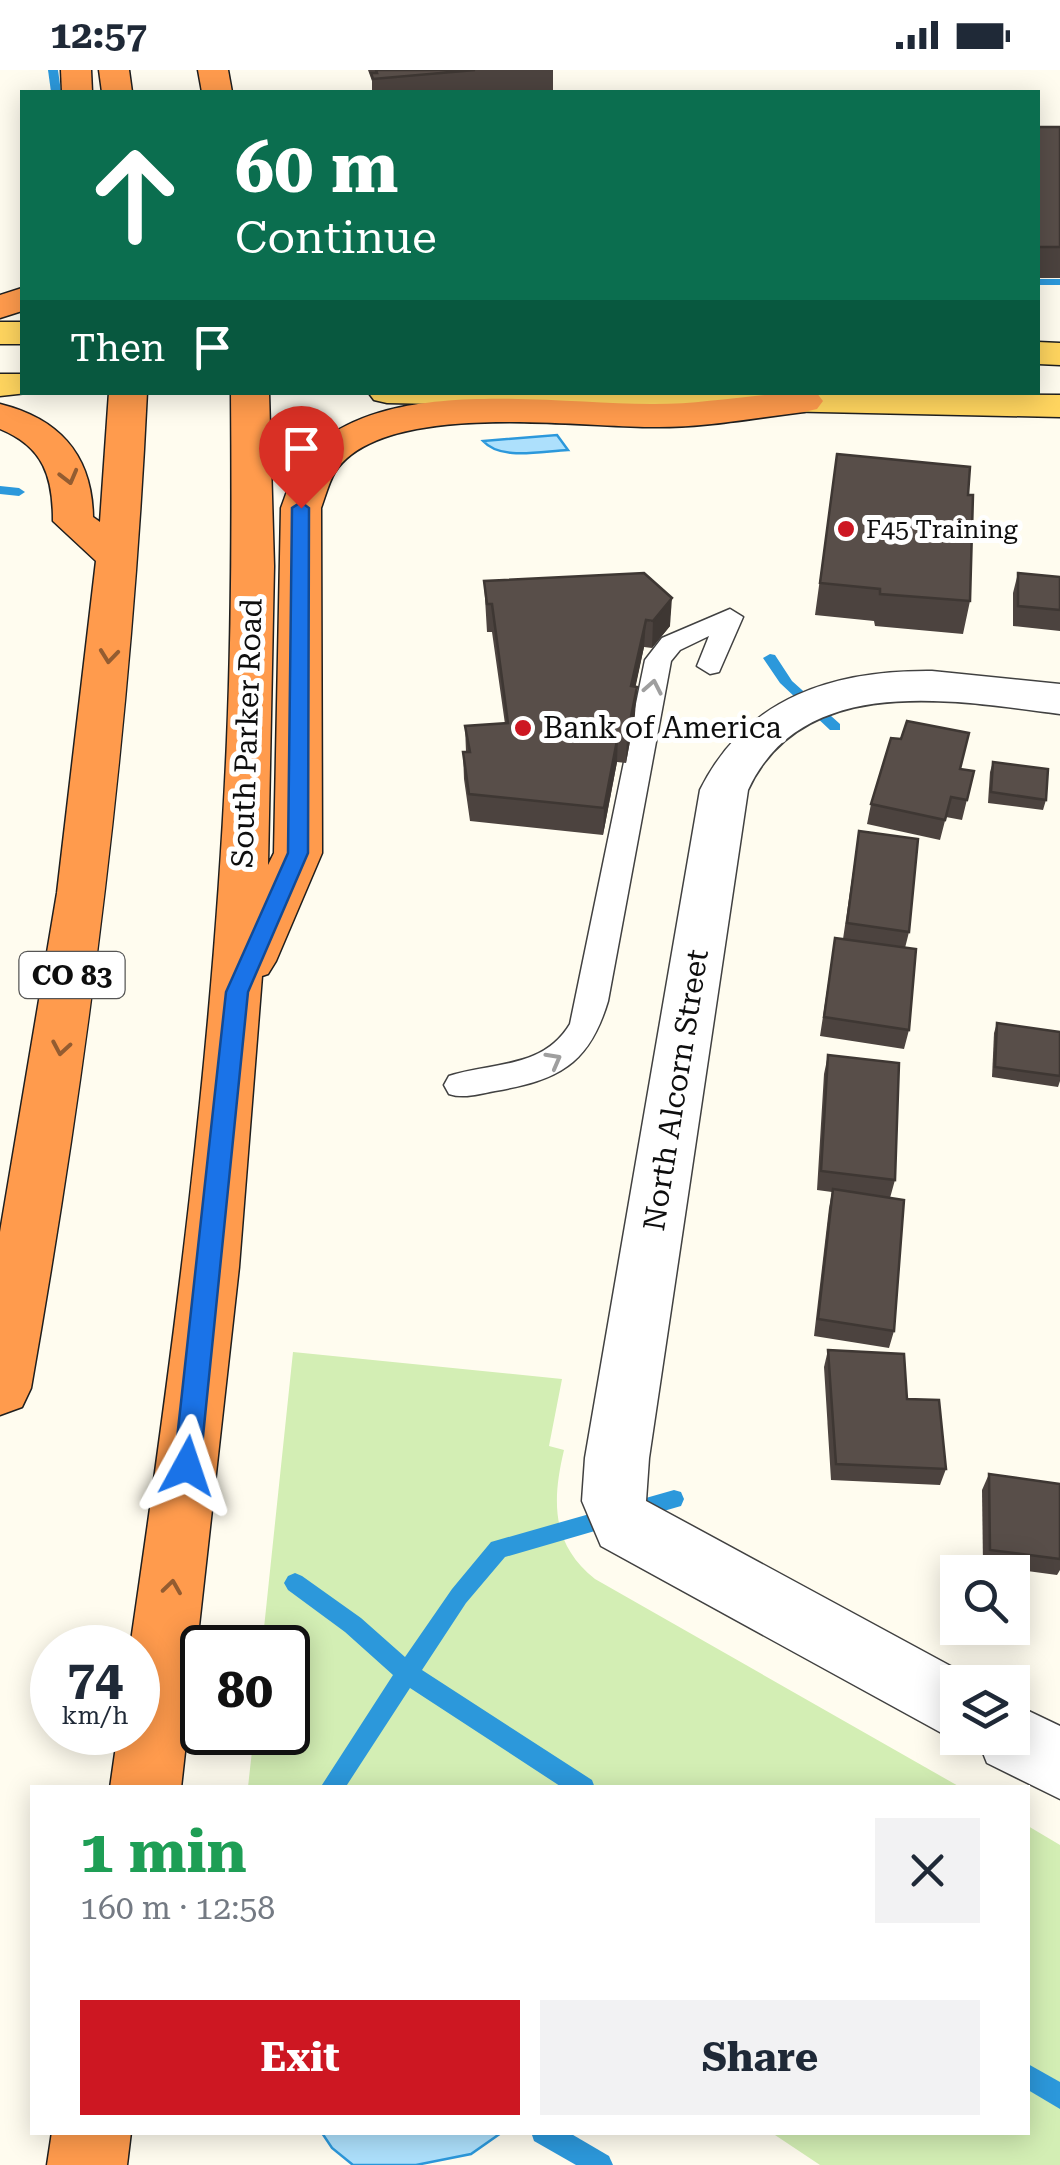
<!DOCTYPE html>
<html lang="en">
<head>
<meta charset="utf-8">
<style>
	:root { --surface:#fff; --page:#f2f2f3; --text:#1f2937; --muted:#747a83; --accent:#cd1722 }
	body { margin:0; font-family:"Roboto Serif",serif; background:var(--page); color:var(--text); height:100vh; display:flex; flex-direction:column; font-size:38px; white-space:nowrap }
	* { box-sizing:border-box; margin:0 }
	p { font-size:32px; color:var(--muted) }
	.icon { flex:none; width:55px; height:55px; fill:none; stroke:currentColor; stroke-width:2; stroke-linecap:round; stroke-linejoin:round }
	.map { position:relative; flex:1; overflow:hidden }
	.details { position:absolute; left:30px; top:1715px; width:1000px; height:350px; display:flex; flex-direction:column; background:var(--surface); border-radius:0px; box-shadow:0 5px 25px #0003 }
	.details>* { flex:none }
	.guide { position:absolute; left:20px; top:20px; width:1020px; height:305px; border-radius:0px; box-shadow:0 5px 25px #0003; background:#0b6e4f; color:#fff; overflow:hidden }
	.buttons { position:absolute; left:940px; top:1485px; display:grid; gap:20px }
	.buttons a { display:grid; place-items:center; width:90px; height:90px; border-radius:0px; background:var(--surface); box-shadow:0 5px 25px #0003; font-size:50px }
	.speed { position:absolute; left:30px; top:1555px; display:flex; gap:20px; font-size:50px; font-weight:700; text-align:center }
	.speed>* { display:grid; place-content:center; width:130px; height:130px; border-radius:50%; background:var(--surface); box-shadow:0 5px 25px #0003; line-height:1 }
	.speed small { font-size:25px; font-weight:400 }
	.speed .limit { border:5px solid #111; border-radius:15px; background:#fff; color:#111 }
	.pin { position:absolute; display:grid; place-items:center; width:85px; height:85px; color:#fff; margin:-102px -42px; border-radius:50% 50% 50% 0; rotate:-45deg; box-shadow:0 0 10px #0007 }
	.pin .icon { rotate:45deg }
	.me { position:absolute; width:110px; margin:-55px; rotate:5deg; stroke-linejoin:round; filter:drop-shadow(0 0 8px #0008) }
	.turn { display:flex; align-items:center; gap:35px; height:210px; padding:0 50px; font-size:45px }
	.turn .icon { width:130px; height:130px; stroke-width:2.5 }
	.turn b { display:block; font-size:70px; line-height:85px }
	.then { display:flex; align-items:center; height:95px; padding:0 50px; background:#0003; gap:20px; font-size:38px }
	.round { display:grid; place-items:center; flex:none; width:105px; height:105px; border-radius:0px; background:var(--page) }
	.summary { display:flex; align-items:center; justify-content:space-between; height:170px; padding:0 50px }
	h1 { font-size:60px; font-weight:700; line-height:75px; color:#1e9e55 }
	.button { display:flex; gap:20px; margin-top:auto; padding:20px 50px }
	.button a { flex:1; height:115px; border-radius:0px; background:var(--accent); color:#fff; font-size:40px; font-weight:700; line-height:115px; text-align:center }
	.button a+a { background:var(--page); color:var(--text) }
	.status { display:flex; justify-content:space-between; align-items:center; height:70px; padding:0 50px; background:var(--surface); direction:ltr }
	.status svg { height:28px; fill:currentColor }
	.map>svg:first-child { display:block }
	.green { fill:#d3eeb4 }
	.water { fill:#ade0fc; stroke:#2c98db; stroke-width:2.5 }
	.lines { fill:none; stroke-linecap:round; stroke-linejoin:round }
	.stream { fill:#2c98db; fill-rule:evenodd }
	.lane-casing { stroke:#414141; stroke-width:3 }
	.street-casing { stroke:#414141; stroke-width:3 }
	.primary-casing { stroke:#1f1f1f; stroke-width:3 }
	.highway-casing { stroke:#1f1f1f; stroke-width:3 }
	.lane { fill:#fff; fill-rule:evenodd }
	.street { fill:#fff; fill-rule:evenodd }
	.primary { fill:#ffd55f; fill-rule:evenodd }
	.highway { fill:#ff9b4d; fill-rule:evenodd }
	.wall { fill:#4c433f }
	.shaded-wall { fill:#3e3733 }
	.building { fill:#584e49; stroke:#3e3733; stroke-width:2.5 }
	.oneway { stroke:#935c31 }
	.oneway2 { stroke:#9f9f9f }
	.route { fill:#1a73e8; stroke:#114b97; stroke-width:2.5 }
	.poi-dot { fill:#cd1722; stroke:#fff; stroke-width:4 }
	.labels { text-anchor:middle; stroke-width:10; stroke-linejoin:round; paint-order:stroke }
	.far-poi-label { font-size:25px; fill:#0e0e0e; stroke:#fff; text-anchor:start }
	.shield { fill:#fff; stroke:#565656; stroke-width:2.5 }
	.shield-label { font-size:28px; font-weight:bold; fill:#0e0e0e }
	.poi-label { font-size:30px; fill:#0e0e0e; stroke:#fff; text-anchor:start }
	.street-label { font-size:30px; fill:#0e0e0e; stroke:#fff }
</style>
</head>
<body>
<div class="status"><b>12:57</b><svg viewBox="0 0 49 12"><path d="M0 12V9h3v3zM5 12V6h3v6zM10 12V3h3v9zM15 12V0h3v12zM26 1h20v11H26zM47 4h2v5h-2z"/></svg></div>
<div class="map">
<svg width="1060" height="2095" viewBox="0 0 1060 2095">
	<rect width="100%" height="100%" fill="#fffcef"/>
	<!-- green -->
	<g class="green">
		<path d="M293,1282L562,1309L549,1376L564,1380C552,1431 551,1474 595,1509L960,1717H248L254,1663L288,1662V1578L262,1577Z"/>
		<polygon points="1028,1756 1060,1775 1060,2095 820,2095 772,2063 1028,2062"/>
	</g>
	<!-- water -->
	<g class="water">
		<path d="M557,365L568,380C542,381 501,391 483,371Z"/>
		<polygon points="322,2063 501,2063 471,2084 416,2095 353,2095 332,2078"/>
	</g>
	<g class="lines">
		<!-- stream -->
		<g class="stream">
			<polygon points="48,0 58,0 61,22 51,22"/>
			<rect x="1038" y="209" width="22" height="6"/>
			<polygon points="0,416 19,418 25,422 19,426 0,424"/>
			<polygon points="770,584 775,585 792,611 840,654 840,660 830,660 780,613 763,588"/>
			<polygon points="674,1420 681,1422 684,1429 681,1436 505,1487 466,1533 422,1600 592,1710 595,1718 563,1718 410,1618 345,1718 320,1718 393,1605 345,1562 288,1520 284,1513 288,1506 295,1503 302,1506 361,1548 405,1587 452,1519 491,1472"/>
			<polygon points="1028,1994 1060,2012 1060,2039 1028,2020"/>
			<polygon points="531,2062 568,2062 609,2086 613,2095 576,2095 534,2071"/>
		</g>
		<defs>
			<path id="lane" d="M730,539L743,547L719,602L710,604L697,596L709,566L680,580L671,591L608,931C589,995 558,1010 495,1021C479,1024 464,1029 449,1024L444,1015L449,1006C493,992 543,999 570,954L645,590L662,568Z"/>
			<g id="street">
				<path d="M932,601L1060,614V644C956,631 803,601 748,720L649,1388L646,1431L980,1612H958V1668H969L958,1672L601,1476L582,1431L585,1388L700,720C746,627 834,600 932,601Z"/>
				<polygon points="1012,1633 1060,1656 1060,1729 987,1693 977,1668 1012,1668"/>
			</g>
			<g id="primary">
				<rect x="0" y="252" width="22" height="22"/>
				<polygon points="1038,272 1060,273 1060,295 1038,294"/>
				<polygon points="0,304 22,304 22,322 36,322 0,326"/>
				<polygon points="368,322 1060,325 1060,347 387,333 374,330"/>
			</g>
			<g id="highway">
				<polygon points="61,0 91,0 92,22 62,22"/>
				<polygon points="99,0 129,0 132,22 102,22"/>
				<polygon points="198,0 228,0 232,22 202,22"/>
				<polygon points="22,218 22,241 0,248 0,225"/>
				<path d="M109,322H147C131,657 89,986 31,1318L22,1337L0,1345V1162L57,823L96,491L53,451C53,407 44,377 0,359V334C60,349 92,385 93,447L100,452Z"/>
				<path d="M231,322H269L274,496L268,795L274,783L281,438C287,423 292,402 303,389C377,302 554,335 655,334C709,334 762,322 816,322L823,331L817,339L804,342C753,348 703,358 651,357C575,357 382,330 335,402C329,412 325,427 321,438L322,783L276,891L268,904L262,906L239,1197L181,1718H110L118,1662H138V1578H130C174,1277 214,974 227,670C232,554 232,438 231,322Z"/>
				<polygon points="52,2062 131,2062 127,2095 47,2095"/>
			</g>
		</defs>
		<!-- lane casing -->
		<use href="#lane" class="lane-casing"/>
		<!-- street casing -->
		<use href="#street" class="street-casing"/>
		<!-- primary casing -->
		<use href="#primary" class="primary-casing"/>
		<!-- highway casing -->
		<use href="#highway" class="highway-casing"/>
		<!-- lane -->
		<use href="#lane" class="lane"/>
		<!-- street -->
		<use href="#street" class="street"/>
		<!-- primary -->
		<use href="#primary" class="primary"/>
		<!-- highway -->
		<use href="#highway" class="highway"/>
	</g>
	<!-- wall -->
	<g class="wall">
		<polygon points="368,0 553,0 553,22 372,22 372,11"/>
		<rect x="1038" y="57" width="22" height="151"/>
		<polygon points="837,384 968,425 970,531 963,564 875,556 874,551 815,545"/>
		<polygon points="1018,503 1060,507 1060,561 1013,556 1013,523"/>
		<polygon points="484,511 670,556 652,578 644,577 635,617 635,644 626,693 617,692 603,765 470,751 464,709 463,682 466,682 465,656 505,654 492,562 487,562"/>
		<polygon points="993,692 1046,730 1043,740 988,733 990,702"/>
		<polygon points="960,699 974,701 962,750 946,747 940,770 867,754 871,734"/>
		<polygon points="859,761 909,862 905,878 909,960 904,979 820,966 835,868 843,869"/>
		<polygon points="997,953 1060,962 1060,1011 1058,1017 992,1007 994,963"/>
		<polygon points="828,985 895,1110 890,1128 894,1261 889,1278 814,1266 829,1138 832,1122 817,1120 824,1004"/>
		<polygon points="828,1280 907,1329 946,1399 940,1415 831,1410 824,1297"/>
		<polygon points="989,1404 1060,1414 1060,1500 1057,1505 983,1495 982,1420"/>
	</g>
	<!-- shaded-wall -->
	<g class="shaded-wall">
		<polygon points="672,528 670,556 652,578 653,551"/>
		<polygon points="646,550 644,577 630,643 631,616"/>
		<polygon points="637,617 635,644 626,693 627,666"/>
		<polygon points="618,665 617,692 603,765 604,738"/>
	</g>
	<!-- building -->
	<g class="building">
		<polygon points="376,0 475,0 373,9 371,3 377,3"/>
		<rect x="1038" y="57" width="22" height="120"/>
		<polygon points="837,384 970,397 968,425 973,425 970,531 880,524 880,519 820,513"/>
		<polygon points="644,503 672,528 653,551 646,550 631,616 637,617 627,666 618,665 604,738 469,724 463,682 470,682 465,656 508,653 492,534 487,534 484,511"/>
		<polygon points="1018,503 1060,507 1060,540 1018,536"/>
		<polygon points="907,651 969,663 960,699 974,701 967,730 951,727 945,750 871,734 891,668 901,669"/>
		<polygon points="993,692 1048,699 1046,730 991,722"/>
		<polygon points="859,761 918,769 909,862 847,853"/>
		<polygon points="835,868 916,879 909,960 824,947"/>
		<polygon points="997,953 1060,962 1060,1006 995,997"/>
		<polygon points="828,985 899,993 895,1110 821,1101"/>
		<polygon points="833,1119 904,1130 894,1261 818,1249"/>
		<polygon points="828,1280 904,1284 907,1329 939,1330 946,1399 836,1394"/>
		<polygon points="989,1404 1060,1414 1060,1489 990,1480"/>
	</g>
	<!-- one-way arrows -->
	<defs><path id="oneway-chevron" d="M-2-3.5L2.5 0L-2 3.5" fill="none" stroke-width="1.6" stroke-linecap="round" stroke-linejoin="round" transform="scale(2.5)"/></defs>
	<g class="oneway">
		<use href="#oneway-chevron" transform="translate(69 407) rotate(75)"/>
		<use href="#oneway-chevron" transform="translate(109 586) rotate(96)"/>
		<use href="#oneway-chevron" transform="translate(61 978) rotate(100)"/>
		<use href="#oneway-chevron" transform="translate(172 1517) rotate(-82)"/>
	</g>
	<g class="oneway2">
		<use href="#oneway-chevron" transform="translate(653 617) rotate(-79)"/>
		<use href="#oneway-chevron" transform="translate(554 990) rotate(-29)"/>
	</g>
	<!-- route -->
	<polygon class="route" points="301,432 309,438 308,783 248,922 200,1396 197,1404 187,1408 178,1404 174,1396 226,922 288,783 292,438"/>
	<!-- markers -->
	<g class="poi-dot">
		<circle cx="846" cy="459" r="10"/>
		<circle cx="523" cy="658" r="10"/>
	</g>
	<g class="labels">
		<!-- far-poi labels -->
		<g class="far-poi-label">
			<text x="866" y="468">F45 Training</text>
		</g>
		<!-- shield labels -->
		<rect class="shield" x="19.5" y="882" width="105" height="46" rx="8"/>
		<g class="shield-label">
			<text x="72" y="915">CO 83</text>
		</g>
		<!-- poi labels -->
		<g class="poi-label">
			<text x="543" y="668">Bank of America</text>
		</g>
		<!-- street labels -->
		<g class="street-label">
			<text transform="translate(247 663) rotate(-88)" y="10">South Parker Road</text>
			<text transform="translate(676 1020) rotate(-81)" y="10">North Alcorn Street</text>
		</g>
	</g>
</svg>
<div class="buttons">
<a><svg class="icon" aria-label="search" viewBox="0 0 24 24"><circle cx="10" cy="10" r="6"/><path d="M15 15l6 6"/></svg></a>
<a><svg class="icon" aria-label="layers" viewBox="0 0 24 24"><path d="M12 4l9 5-9 5-9-5zM3 14l9 5 9-5"/></svg></a>
</div>
<div class="speed"><div>74<small>km/h</small></div><div class="limit">80</div></div>
<div class="pin" style="left:301px;top:438px;background:#d93025"><svg class="icon" aria-label="arrive" viewBox="0 0 24 24"><path d="M6 21V4h12l-3 4 3 4H6"/></svg></div>
<svg class="me" style="left:187px;top:1396px" viewBox="-20 -20 40 40"><path d="M0-17L14 15 0 8-14 15z" fill="#1a73e8" stroke="#fff" stroke-width="4"/></svg>
<div class="guide">
<div class="turn"><svg class="icon" aria-label="ahead" viewBox="0 0 24 24"><path d="M12 20V5M6 11l6-6 6 6"/></svg><div><b>60 m</b>Continue</div></div>
<div class="then">Then<svg class="icon" aria-label="arrive" viewBox="0 0 24 24"><path d="M6 21V4h12l-3 4 3 4H6"/></svg></div>
</div>
<section class="details">
<div class="summary"><div><h1>1 min</h1><p>160 m · 12:58</p></div><a class="round"><svg class="icon" aria-label="close" viewBox="0 0 24 24"><path d="M6 6l12 12M18 6L6 18"/></svg></a></div>
<div class="button"><a>Exit</a><a>Share</a></div>
</section>
</div>
</body>
</html>
